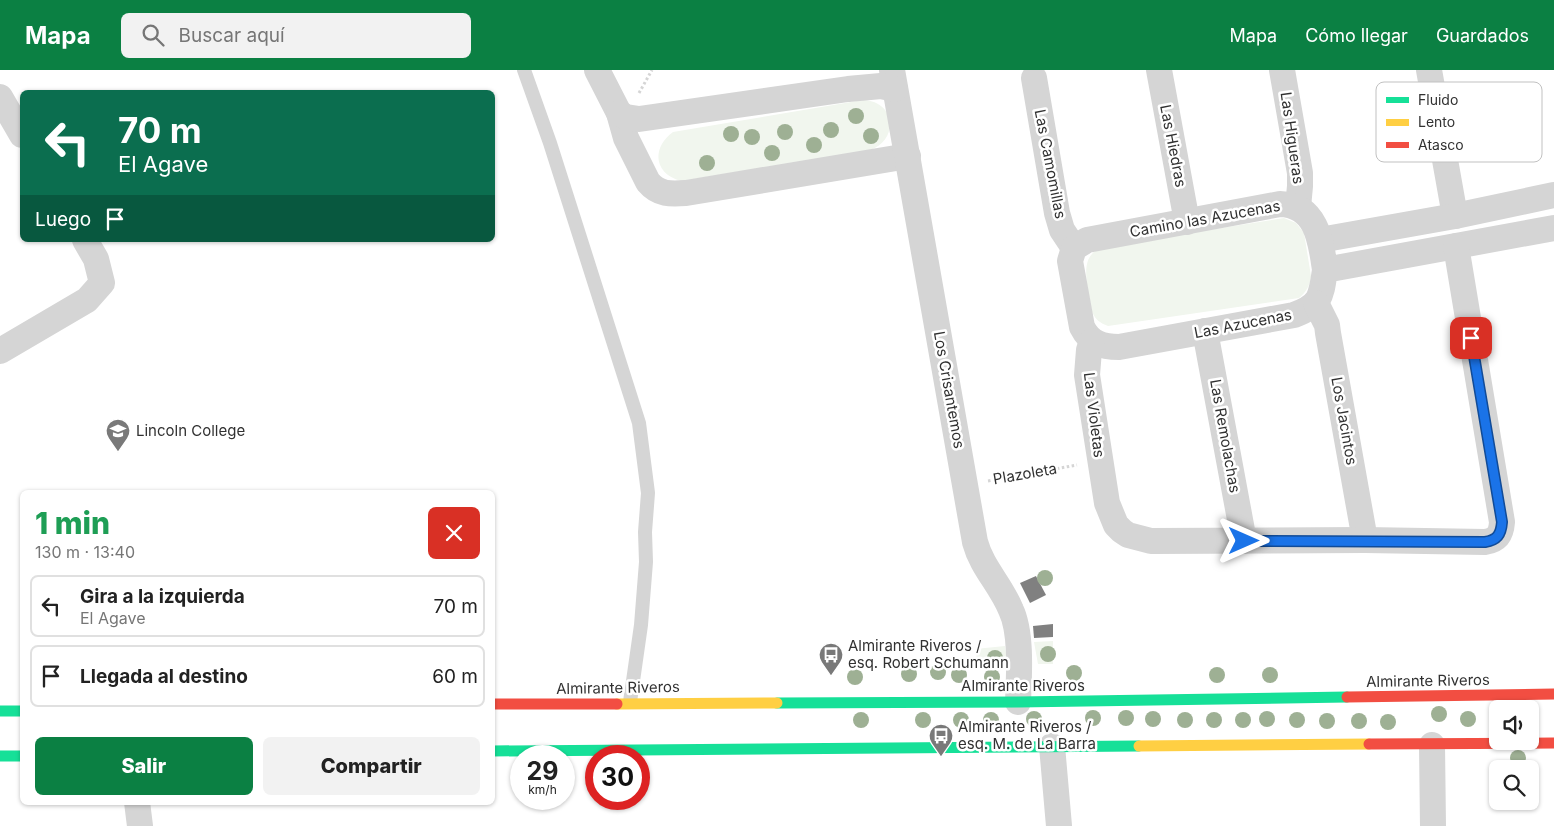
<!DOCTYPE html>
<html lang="es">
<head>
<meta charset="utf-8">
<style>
	:root { --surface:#fff; --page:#f2f2f2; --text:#222; --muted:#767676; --line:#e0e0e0; --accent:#0b8043 }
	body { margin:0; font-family:Inter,sans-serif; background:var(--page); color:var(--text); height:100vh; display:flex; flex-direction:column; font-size:19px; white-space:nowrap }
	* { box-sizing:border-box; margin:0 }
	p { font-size:16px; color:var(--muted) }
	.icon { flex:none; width:28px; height:28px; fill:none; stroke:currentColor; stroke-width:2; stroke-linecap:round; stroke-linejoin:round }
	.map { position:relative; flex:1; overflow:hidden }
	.side { position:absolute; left:20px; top:420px; width:475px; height:315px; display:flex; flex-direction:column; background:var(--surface); border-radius:8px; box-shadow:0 1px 4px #0004 }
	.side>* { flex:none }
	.banner { position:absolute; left:20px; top:20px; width:475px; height:152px; border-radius:8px; box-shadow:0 1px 4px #0004; background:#0b6e4f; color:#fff; overflow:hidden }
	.buttons { position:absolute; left:1489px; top:630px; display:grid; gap:10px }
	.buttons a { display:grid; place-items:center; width:50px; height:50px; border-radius:8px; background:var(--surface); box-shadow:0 1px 4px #0004; font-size:25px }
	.speed { position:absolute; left:510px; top:675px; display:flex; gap:10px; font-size:25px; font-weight:700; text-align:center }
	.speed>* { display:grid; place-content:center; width:65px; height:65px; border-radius:50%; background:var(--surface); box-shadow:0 1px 4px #0004; line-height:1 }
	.speed small { font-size:12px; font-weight:400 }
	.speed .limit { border:8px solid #d22; background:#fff; color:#111 }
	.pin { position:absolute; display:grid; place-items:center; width:42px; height:42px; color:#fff; margin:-21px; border-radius:10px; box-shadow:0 2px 8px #0006 }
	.me { position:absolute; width:55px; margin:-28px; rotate:90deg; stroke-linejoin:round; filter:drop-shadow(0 0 4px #0008) }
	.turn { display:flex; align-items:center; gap:18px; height:105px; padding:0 15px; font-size:22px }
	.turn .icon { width:65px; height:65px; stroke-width:2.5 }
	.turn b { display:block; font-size:35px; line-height:42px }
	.then { display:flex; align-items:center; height:48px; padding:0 15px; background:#0003; gap:10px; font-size:19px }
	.round { display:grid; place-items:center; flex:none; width:52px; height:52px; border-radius:8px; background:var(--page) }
	.head { display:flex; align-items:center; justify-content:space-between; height:85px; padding:0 15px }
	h1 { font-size:30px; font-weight:800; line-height:38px; color:#1e9e55 }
	.cta { display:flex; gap:10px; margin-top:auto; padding:10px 15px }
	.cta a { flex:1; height:58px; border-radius:8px; background:var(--accent); color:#fff; font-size:20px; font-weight:800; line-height:58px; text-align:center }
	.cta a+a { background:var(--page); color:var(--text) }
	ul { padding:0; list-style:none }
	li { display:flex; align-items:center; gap:15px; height:62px; margin:0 10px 8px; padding:0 5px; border:2px solid var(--line); border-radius:8px }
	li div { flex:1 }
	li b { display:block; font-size:19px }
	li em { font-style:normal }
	header { display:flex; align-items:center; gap:30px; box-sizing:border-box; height:70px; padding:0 25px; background:var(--accent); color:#fff }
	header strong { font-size:24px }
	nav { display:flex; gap:28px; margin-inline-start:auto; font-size:18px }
	.search { width:350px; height:45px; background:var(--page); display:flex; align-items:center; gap:12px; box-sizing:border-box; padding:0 18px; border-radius:8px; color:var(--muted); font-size:19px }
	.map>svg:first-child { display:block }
	.green { fill:#f1f6ee }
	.building { fill:#808080 }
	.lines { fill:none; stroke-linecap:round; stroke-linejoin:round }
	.path { stroke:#d5d5d5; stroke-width:3; stroke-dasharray:2.5 2.5; stroke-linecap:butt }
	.lane { stroke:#d5d5d5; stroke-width:14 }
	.street { stroke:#d5d5d5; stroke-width:26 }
	.fast { stroke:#16e098; stroke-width:11 }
	.slow { stroke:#ffcf43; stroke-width:11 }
	.jam { stroke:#f24e42; stroke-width:11 }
	.tree { fill:#9eb094 }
	.route-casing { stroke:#114b97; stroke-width:12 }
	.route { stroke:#1a73e8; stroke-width:9 }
	.labels { text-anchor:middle; stroke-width:5; stroke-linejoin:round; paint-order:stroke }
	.street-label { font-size:15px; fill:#313131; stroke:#fff }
	.poi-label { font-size:15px; fill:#313131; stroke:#fff; text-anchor:start }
	.key { fill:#fff; stroke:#c1c1c1; stroke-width:1 }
	.key-label { font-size:14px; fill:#313131 }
</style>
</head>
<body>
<header>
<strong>Mapa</strong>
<div class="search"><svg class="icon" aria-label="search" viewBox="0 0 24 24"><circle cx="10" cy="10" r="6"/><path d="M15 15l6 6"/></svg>Buscar aquí</div>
<nav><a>Mapa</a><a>Cómo llegar</a><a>Guardados</a></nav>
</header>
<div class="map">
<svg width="1554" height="756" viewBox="0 0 1554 756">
	<rect width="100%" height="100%" fill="#fff"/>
	<!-- green -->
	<g class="green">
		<path d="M863,30C895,31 900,69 870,80L681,111C654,104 651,78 673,62Z"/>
		<path d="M1284,148L1296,153L1304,163L1311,206C1310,216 1306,222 1299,228L1108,256C1100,253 1096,250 1092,242C1090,227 1080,196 1092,184C1095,180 1101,178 1106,176Z"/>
		<polygon points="1053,571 1053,594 1038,594 1034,572"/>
		<polygon points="1005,576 1007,590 1004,593 978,594 975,579"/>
	</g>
	<!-- building -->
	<g class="building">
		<polygon points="1036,506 1046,525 1030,533 1020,513"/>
		<polygon points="1053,554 1053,567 1034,568 1033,556"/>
	</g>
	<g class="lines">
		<!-- path -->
		<g class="path">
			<polyline points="639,23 652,0"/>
			<polyline points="988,411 1077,395"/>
		</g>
		<!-- lane -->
		<polyline class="lane" points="524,0 550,73 639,353 648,423 645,462 646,492 641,555 630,632"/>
		<!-- street -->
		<g class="street">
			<path d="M597,0L619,43L626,68L648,112C659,125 671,124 686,123L908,86"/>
			<path d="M892,0L975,472C982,498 1001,515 1011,540C1022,563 1019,606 1018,632"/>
			<polyline points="1159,0 1187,152"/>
			<polyline points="1282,0 1300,103 1300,116 1298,137"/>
			<polyline points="1429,0 1455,146"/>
			<polyline points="1034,8 1057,143 1062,160 1074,178"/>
			<polyline points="0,27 22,65"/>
			<polyline points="619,43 626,47 639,49 848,19 881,16 895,19"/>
			<polyline points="1320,170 1455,146 1554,125"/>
			<path d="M1325,200C1321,171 1317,135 1280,134L1087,170L1074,178L1070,191L1082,257C1090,273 1102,277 1119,277L1294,245C1321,235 1321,227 1325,200L1554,158"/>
			<polyline points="1316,233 1327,255 1328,263 1365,470"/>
			<polyline points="1205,261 1244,471"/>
			<path d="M1092,271L1089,280L1087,305L1107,433L1116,455L1122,461L1128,465L1151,471L1365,470L1485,472C1497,470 1501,465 1502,452L1456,176"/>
			<polyline points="0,281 87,230 102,213 96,189 85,170"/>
			<polyline points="1432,675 1433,756"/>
			<polyline points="1052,676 1059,756"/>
			<polyline points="137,732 140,756"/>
		</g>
		<!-- fast -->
		<g class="fast">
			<polyline points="777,633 1018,632 1347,627"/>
			<polyline points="0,641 22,641"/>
			<polyline points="492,681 1139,676"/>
			<polyline points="0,686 22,686"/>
		</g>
		<!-- slow -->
		<g class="slow">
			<polyline points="617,634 777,633"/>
			<polyline points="1139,676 1369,674"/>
		</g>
		<!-- jam -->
		<g class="jam">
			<polyline points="1347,627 1554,624"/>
			<polyline points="492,634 617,634"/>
			<polyline points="1369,674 1554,673"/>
		</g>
	</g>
	<!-- trees -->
	<g class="tree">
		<circle cx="856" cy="46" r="8"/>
		<circle cx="831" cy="60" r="8"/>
		<circle cx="785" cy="62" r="8"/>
		<circle cx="731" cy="64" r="8"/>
		<circle cx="871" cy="66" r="8"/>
		<circle cx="752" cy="67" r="8"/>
		<circle cx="814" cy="75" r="8"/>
		<circle cx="772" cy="83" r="8"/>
		<circle cx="707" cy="93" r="8"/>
		<circle cx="1045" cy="508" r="8"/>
		<circle cx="1048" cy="584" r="8"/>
		<circle cx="995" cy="588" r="8"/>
		<circle cx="938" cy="602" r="8"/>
		<circle cx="1074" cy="603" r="8"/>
		<circle cx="909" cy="604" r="8"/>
		<circle cx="959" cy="605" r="8"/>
		<circle cx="1217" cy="605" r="8"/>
		<circle cx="1270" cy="605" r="8"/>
		<circle cx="855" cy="607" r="8"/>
		<circle cx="992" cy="607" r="8"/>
		<circle cx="1439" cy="644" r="8"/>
		<circle cx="1093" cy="648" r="8"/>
		<circle cx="1126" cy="648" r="8"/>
		<circle cx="1034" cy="649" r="8"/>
		<circle cx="1153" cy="649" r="8"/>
		<circle cx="1267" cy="649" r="8"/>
		<circle cx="1468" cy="649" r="8"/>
		<circle cx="861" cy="650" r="8"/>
		<circle cx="923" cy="650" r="8"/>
		<circle cx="961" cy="650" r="8"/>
		<circle cx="991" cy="650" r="8"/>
		<circle cx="1185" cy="650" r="8"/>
		<circle cx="1214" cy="650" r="8"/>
		<circle cx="1243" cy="650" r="8"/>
		<circle cx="1297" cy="650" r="8"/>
		<circle cx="1327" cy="651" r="8"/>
		<circle cx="1359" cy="651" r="8"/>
		<circle cx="1388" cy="652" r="8"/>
		<circle cx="1518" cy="688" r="8"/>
	</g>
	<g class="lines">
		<defs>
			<path id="route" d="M1244,471L1485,472C1497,470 1501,465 1502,452L1471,268"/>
		</defs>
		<!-- route casing -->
		<use href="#route" class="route-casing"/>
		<!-- route -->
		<use href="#route" class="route"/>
	</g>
	<!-- icons -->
	<defs>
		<symbol id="school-pin" viewBox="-11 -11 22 30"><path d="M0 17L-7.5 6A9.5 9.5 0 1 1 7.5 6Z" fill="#797979" stroke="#fff"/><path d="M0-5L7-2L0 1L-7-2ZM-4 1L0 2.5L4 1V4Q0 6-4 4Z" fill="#fff"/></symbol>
		<symbol id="bus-pin" viewBox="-11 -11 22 30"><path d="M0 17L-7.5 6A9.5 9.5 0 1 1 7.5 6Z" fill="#797979" stroke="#fff"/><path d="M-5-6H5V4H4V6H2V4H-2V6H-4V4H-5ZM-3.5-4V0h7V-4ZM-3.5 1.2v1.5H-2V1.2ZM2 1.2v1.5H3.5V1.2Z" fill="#fff"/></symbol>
	</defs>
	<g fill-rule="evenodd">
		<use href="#school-pin" x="104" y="347" width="28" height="38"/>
		<use href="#bus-pin" x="817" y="571" width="28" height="38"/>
		<use href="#bus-pin" x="927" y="652" width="28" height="38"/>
	</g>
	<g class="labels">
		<!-- street labels -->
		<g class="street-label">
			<text transform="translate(1292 68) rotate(82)" y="5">Las Higueras</text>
			<text transform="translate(1173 76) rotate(79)" y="5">Las Hiedras</text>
			<text transform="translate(1050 94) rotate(79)" y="5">Las Camomillas</text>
			<text transform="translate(1205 149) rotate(-10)" y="5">Camino las Azucenas</text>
			<text transform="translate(1243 254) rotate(-11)" y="5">Las Azucenas</text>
			<text transform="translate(949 320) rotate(80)" y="5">Los Crisantemos</text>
			<text transform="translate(1094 345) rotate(83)" y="5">Las Violetas</text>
			<text transform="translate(1344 351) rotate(80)" y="5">Los Jacintos</text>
			<text transform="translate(1225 366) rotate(80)" y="5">Las Remolachas</text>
			<text transform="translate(1025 404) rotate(-10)" y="5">Plazoleta</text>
			<text transform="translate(1428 611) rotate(-1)" y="5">Almirante Riveros</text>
			<text x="1023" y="621">Almirante Riveros</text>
			<text transform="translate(618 618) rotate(-1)" y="5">Almirante Riveros</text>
		</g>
		<!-- poi labels -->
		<g class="poi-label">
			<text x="136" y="366">Lincoln College</text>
			<text x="848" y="581">Almirante Riveros /<tspan x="848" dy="17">esq. Robert Schumann</tspan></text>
			<text x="958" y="662">Almirante Riveros /<tspan x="958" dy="17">esq. M. de La Barra</tspan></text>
		</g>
	</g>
	<!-- legend -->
	<rect x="1376" y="12" width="166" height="80" rx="8" class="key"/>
	<rect x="1386" y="27" width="23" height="6" fill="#16e098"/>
	<rect x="1386" y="49" width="23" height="7" fill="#ffcf43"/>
	<rect x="1386" y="72" width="23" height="6" fill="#f24e42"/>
	<g class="key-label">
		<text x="1418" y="35">Fluido</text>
		<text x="1418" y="57">Lento</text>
		<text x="1418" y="80">Atasco</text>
	</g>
</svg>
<div class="buttons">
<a><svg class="icon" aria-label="sound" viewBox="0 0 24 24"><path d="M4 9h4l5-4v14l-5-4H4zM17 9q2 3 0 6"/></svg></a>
<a><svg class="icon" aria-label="search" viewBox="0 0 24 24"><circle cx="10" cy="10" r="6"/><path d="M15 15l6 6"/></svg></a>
</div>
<div class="speed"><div>29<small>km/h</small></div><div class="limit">30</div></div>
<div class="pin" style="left:1471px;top:268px;background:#d93025"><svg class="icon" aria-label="arrive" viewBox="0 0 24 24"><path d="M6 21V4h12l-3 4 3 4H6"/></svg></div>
<svg class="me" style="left:1244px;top:471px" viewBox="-20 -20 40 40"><path d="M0-17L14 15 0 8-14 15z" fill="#1a73e8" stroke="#fff" stroke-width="4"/></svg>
<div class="banner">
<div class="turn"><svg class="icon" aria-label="left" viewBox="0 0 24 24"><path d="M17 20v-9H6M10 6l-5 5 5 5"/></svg><div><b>70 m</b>El Agave</div></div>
<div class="then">Luego<svg class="icon" aria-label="arrive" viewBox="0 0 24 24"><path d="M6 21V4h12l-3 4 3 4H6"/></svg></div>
</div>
<section class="side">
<div class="head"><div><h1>1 min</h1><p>130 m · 13:40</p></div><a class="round" style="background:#d93025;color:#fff"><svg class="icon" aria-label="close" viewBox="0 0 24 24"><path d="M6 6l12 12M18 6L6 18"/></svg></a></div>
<ul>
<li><svg class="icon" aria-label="left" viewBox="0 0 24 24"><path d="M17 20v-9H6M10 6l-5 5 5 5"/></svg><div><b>Gira a la izquierda</b><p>El Agave</p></div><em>70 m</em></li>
<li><svg class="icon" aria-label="arrive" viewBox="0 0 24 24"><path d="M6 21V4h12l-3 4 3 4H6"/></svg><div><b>Llegada al destino</b></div><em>60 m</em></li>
</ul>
<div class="cta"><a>Salir</a><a>Compartir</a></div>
</section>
</div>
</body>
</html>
